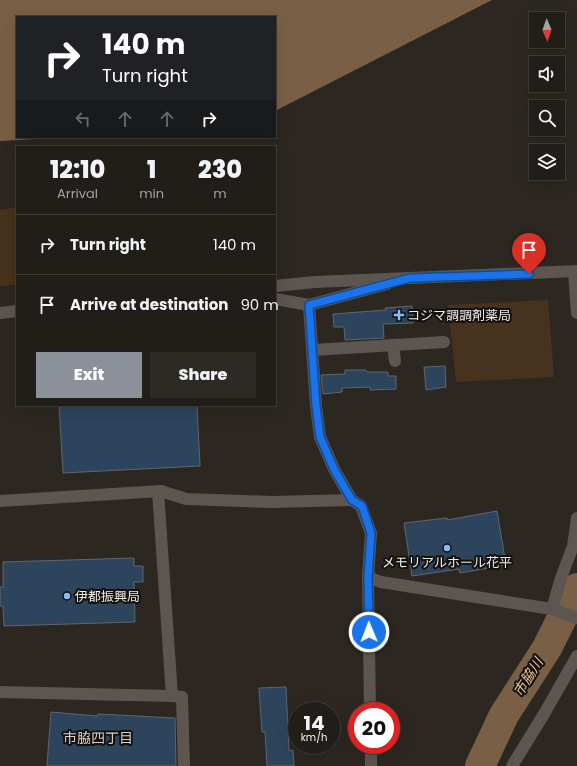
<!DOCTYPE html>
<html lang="en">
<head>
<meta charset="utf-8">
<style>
	:root { --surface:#211d19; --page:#2d2a26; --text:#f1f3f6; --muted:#a2a2a2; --line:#3e3b38; --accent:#8c9099 }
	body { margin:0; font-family:Poppins,"Noto Sans JP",sans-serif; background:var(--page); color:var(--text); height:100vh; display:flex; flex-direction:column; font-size:15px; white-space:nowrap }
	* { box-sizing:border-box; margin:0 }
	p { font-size:13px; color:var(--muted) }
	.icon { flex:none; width:22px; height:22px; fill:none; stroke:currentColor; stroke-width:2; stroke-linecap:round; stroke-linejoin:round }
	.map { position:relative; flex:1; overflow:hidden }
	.details { position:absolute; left:16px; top:146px; width:260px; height:260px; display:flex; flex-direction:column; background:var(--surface); border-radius:0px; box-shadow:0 4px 16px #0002,0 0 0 1px var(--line) }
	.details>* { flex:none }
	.banner { position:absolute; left:16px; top:16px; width:260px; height:122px; border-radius:0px; box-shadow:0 4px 16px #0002,0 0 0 1px var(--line); background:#202124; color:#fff; overflow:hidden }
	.needle { width:26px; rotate:178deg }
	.tools { position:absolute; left:529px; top:12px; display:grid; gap:8px }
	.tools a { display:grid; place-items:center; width:36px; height:36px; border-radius:0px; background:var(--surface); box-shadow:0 4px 16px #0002,0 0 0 1px var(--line); font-size:20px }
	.speed { position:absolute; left:288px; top:702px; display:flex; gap:8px; font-size:20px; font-weight:700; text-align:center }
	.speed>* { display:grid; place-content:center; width:52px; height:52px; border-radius:50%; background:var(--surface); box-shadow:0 4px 16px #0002,0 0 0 1px var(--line); line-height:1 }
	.speed small { font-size:10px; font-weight:400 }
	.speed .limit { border:6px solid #d22; background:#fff; color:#111 }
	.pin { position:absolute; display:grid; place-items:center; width:34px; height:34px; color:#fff; margin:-41px -17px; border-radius:50% 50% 50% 0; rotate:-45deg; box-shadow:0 0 4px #0007 }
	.pin .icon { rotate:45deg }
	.me { position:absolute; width:44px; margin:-22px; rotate:359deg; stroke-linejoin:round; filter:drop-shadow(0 0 3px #0008) }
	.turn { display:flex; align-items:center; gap:14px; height:84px; padding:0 20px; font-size:18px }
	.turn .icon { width:52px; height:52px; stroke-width:2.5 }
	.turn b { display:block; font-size:28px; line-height:34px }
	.lanes { display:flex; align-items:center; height:38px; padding:0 20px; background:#0003; justify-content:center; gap:20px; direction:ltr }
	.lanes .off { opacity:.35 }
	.eta { display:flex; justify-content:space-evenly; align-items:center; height:68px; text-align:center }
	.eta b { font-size:24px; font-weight:800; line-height:28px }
	.primary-button { display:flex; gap:8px; margin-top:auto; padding:8px 20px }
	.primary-button a { flex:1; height:46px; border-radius:0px; background:var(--accent); color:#fff; font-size:16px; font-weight:800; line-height:46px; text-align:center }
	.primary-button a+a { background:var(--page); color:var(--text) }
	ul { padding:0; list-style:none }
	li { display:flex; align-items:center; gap:12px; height:60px; padding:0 20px; border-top:1px solid var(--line) }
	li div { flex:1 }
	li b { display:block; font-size:15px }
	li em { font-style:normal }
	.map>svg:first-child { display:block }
	.green { fill:#46321d }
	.water { fill:#795f45 }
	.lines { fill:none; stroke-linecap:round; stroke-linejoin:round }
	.river { stroke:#795f45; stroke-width:30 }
	.building { fill:#2c445c; stroke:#60666d }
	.minor { stroke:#5d5650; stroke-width:12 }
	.route-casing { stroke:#114b97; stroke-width:10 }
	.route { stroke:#1a73e8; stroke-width:7 }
	.poi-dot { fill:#80bdfa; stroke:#13100e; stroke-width:1.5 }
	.labels { text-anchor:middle; stroke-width:4; stroke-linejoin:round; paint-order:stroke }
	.poi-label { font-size:13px; fill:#efebe7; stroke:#13100e; text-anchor:start }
	.water-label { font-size:14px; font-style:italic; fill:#f2c395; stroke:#13100e }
	.neighbourhood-label { font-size:14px; fill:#d8d0c9; stroke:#13100e }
</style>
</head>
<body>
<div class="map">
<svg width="577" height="766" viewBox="0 0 577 766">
	<rect width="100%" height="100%" fill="#2c2721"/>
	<!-- green -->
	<g class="green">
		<polygon points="17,207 17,285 0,286 0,210"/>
		<polygon points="548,300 554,377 456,382 448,305"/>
	</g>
	<!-- water -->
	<polygon class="water" points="0,0 492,0 275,111 275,17 17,17 17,137 69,137 0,141"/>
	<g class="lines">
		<!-- river -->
		<polyline class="river" points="480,766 504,715 547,648 577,588"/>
	</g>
	<!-- building -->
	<g class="building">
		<polygon points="412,306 413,323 383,324 384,338 345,340 344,327 334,327 333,314 386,310 385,308"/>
		<polygon points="445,366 446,387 426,390 424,367"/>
		<polygon points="345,370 366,370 367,372 388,372 388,376 396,376 396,389 370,390 370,387 342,388 342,392 323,394 321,375 345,374"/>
		<polygon points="59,405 197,405 200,466 63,473"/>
		<polygon points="497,511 506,565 460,573 459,569 412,576 404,523 447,518 447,520"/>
		<polygon points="134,558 134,566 143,566 143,582 134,582 135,622 4,626 3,606 0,606 0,587 3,587 3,562"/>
		<polygon points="286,687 289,751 293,750 294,766 267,766 265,732 262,732 259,688"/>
		<polygon points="51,712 97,716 98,714 175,718 176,766 47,766"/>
	</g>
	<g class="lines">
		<!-- minor -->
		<g class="minor">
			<polyline points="574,272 577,313"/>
			<polyline points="275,286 315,282 577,271"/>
			<polyline points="275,299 309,305 387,284"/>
			<polyline points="309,305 316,406 320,437 334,469 346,490 352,500 361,506 371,533 368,577"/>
			<polyline points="0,313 17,311"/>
			<polyline points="393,345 395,361"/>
			<polyline points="313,350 444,342"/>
			<polyline points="158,491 172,696 182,697 184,766"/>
			<polyline points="0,501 161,491 186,499 272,502 352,500"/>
			<polyline points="552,609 561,578 573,546 577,518"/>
			<polyline points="0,692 172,696"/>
			<polyline points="370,711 368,577 381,582 552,609 577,618"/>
			<polyline points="371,745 371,766"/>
			<polyline points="512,766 544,714 577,656"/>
		</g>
	</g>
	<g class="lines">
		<defs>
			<polyline id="route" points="369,632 368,577 371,533 362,506 352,500 346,490 334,469 320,437 316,406 309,305 410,278 529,274"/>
		</defs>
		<!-- route casing -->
		<use href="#route" class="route-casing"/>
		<!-- route -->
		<use href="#route" class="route"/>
	</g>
	<!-- markers -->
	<g class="poi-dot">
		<path d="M397 309h4v4h4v4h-4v4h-4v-4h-4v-4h4z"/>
		<circle cx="447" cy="548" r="4"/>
		<circle cx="67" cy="596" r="4"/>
	</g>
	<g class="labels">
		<!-- poi labels -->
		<g class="poi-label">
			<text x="407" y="320">コジマ調調剤薬局</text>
			<text x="447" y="567" text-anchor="middle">メモリアルホール花平</text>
			<text x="75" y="601">伊都振興局</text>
		</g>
		<!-- water labels -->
		<g class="water-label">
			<text transform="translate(528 677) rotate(-58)" y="5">市脇川</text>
		</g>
		<!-- neighbourhood labels -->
		<g class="neighbourhood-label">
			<text x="98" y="743">市脇四丁目</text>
		</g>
	</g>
</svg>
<div class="tools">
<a><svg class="needle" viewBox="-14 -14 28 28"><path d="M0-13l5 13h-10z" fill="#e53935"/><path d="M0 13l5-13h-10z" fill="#a2a2a2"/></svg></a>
<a><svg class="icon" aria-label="sound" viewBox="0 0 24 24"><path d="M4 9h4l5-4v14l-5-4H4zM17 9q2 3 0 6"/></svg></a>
<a><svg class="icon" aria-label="search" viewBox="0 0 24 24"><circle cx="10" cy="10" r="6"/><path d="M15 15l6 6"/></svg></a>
<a><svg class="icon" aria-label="layers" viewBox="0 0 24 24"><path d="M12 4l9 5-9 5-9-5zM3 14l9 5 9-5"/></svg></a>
</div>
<div class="speed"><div>14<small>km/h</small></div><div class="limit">20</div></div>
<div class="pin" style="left:529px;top:274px;background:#d93025"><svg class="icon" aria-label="arrive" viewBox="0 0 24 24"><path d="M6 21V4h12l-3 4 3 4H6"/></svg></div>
<svg class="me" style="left:369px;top:632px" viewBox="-20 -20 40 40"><circle r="17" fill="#1a73e8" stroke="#fff" stroke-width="3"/><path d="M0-11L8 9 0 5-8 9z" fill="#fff"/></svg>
<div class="banner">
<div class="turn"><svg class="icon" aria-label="right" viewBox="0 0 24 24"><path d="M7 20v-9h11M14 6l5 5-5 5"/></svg><div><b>140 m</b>Turn right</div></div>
<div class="lanes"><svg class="icon off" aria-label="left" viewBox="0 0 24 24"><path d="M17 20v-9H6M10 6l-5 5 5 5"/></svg><svg class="icon off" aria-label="ahead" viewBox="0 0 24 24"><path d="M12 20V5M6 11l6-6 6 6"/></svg><svg class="icon off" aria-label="ahead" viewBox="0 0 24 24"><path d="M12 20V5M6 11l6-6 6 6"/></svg><svg class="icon" aria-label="right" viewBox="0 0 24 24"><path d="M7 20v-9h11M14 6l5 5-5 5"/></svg></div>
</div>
<section class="details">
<div class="eta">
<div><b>12:10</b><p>Arrival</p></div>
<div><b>1</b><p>min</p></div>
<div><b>230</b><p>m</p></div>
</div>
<ul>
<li><svg class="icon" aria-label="right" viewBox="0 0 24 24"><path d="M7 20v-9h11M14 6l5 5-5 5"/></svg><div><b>Turn right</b></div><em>140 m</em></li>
<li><svg class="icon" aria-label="arrive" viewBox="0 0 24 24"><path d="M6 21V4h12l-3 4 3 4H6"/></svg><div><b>Arrive at destination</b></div><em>90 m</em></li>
</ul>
<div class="primary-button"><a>Exit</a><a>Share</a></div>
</section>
</div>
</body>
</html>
